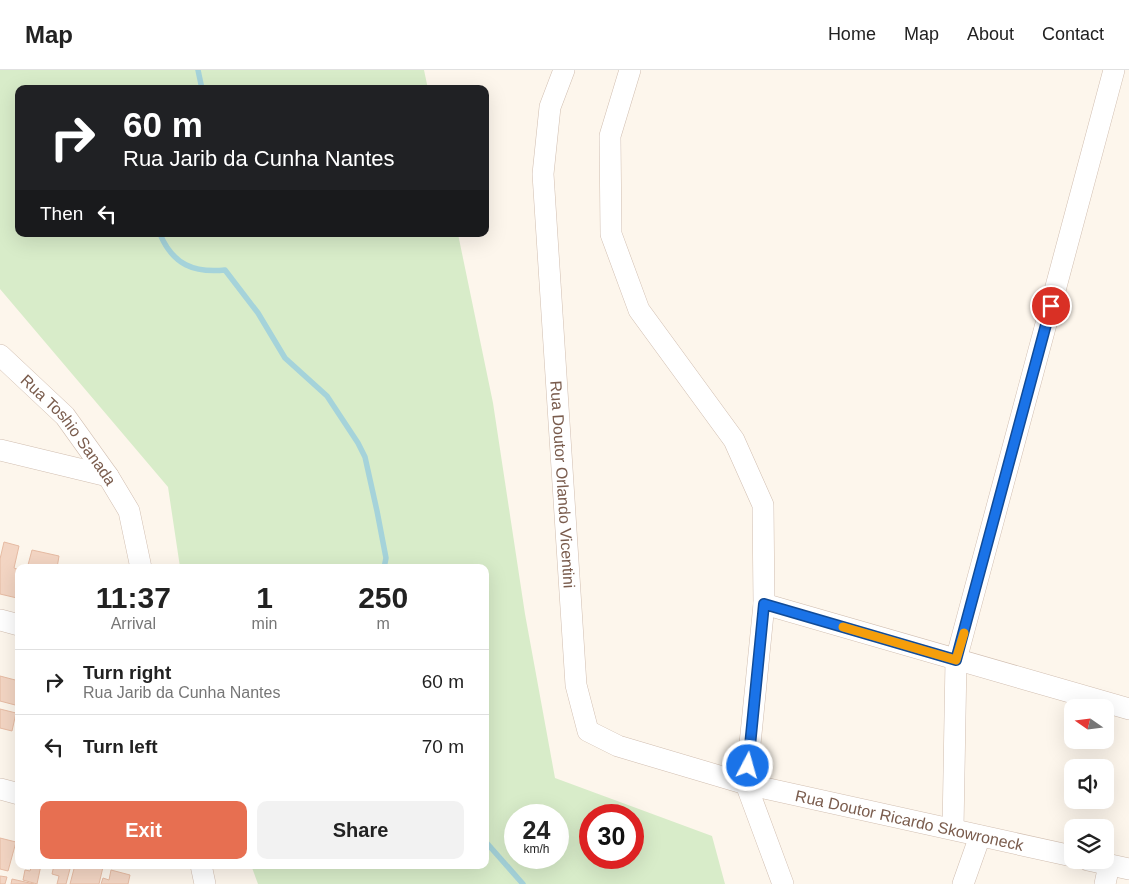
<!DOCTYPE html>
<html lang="en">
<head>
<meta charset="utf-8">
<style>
	:root { --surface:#fff; --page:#f2f2f2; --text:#222; --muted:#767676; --line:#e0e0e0; --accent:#e76f51 }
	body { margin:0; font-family:Helvetica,sans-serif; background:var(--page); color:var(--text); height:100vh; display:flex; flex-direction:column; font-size:19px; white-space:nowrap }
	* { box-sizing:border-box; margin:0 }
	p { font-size:16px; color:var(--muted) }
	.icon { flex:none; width:28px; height:28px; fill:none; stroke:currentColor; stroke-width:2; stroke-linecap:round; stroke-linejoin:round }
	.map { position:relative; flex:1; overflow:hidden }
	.panel { position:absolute; left:15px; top:494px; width:474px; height:305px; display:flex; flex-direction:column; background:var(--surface); border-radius:10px; box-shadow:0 5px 20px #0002 }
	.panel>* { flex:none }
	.banner { position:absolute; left:15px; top:15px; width:474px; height:152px; border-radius:10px; box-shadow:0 5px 20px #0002; background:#202124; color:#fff; overflow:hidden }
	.needle { width:32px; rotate:284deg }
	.controls { position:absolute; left:1064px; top:629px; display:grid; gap:10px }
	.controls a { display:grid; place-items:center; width:50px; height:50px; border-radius:10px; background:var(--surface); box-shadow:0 5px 20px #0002; font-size:25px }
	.speed { position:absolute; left:504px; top:734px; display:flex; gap:10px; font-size:25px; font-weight:700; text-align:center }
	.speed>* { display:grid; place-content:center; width:65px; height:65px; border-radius:50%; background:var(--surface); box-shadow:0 5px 20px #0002; line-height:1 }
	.speed small { font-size:12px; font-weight:400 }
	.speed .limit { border:8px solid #d22; background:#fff; color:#111 }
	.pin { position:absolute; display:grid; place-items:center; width:42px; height:42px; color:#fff; margin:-21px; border:2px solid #fff; border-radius:50%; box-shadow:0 1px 5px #0007 }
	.me { position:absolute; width:55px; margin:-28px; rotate:6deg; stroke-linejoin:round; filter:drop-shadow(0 0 4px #0008) }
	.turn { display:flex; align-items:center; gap:18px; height:105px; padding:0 25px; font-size:22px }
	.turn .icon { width:65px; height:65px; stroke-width:2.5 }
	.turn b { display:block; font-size:35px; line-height:42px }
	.then { display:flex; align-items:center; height:48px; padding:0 25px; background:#0003; gap:10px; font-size:19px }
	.eta { display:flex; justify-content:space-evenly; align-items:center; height:85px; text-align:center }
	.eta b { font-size:30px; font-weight:800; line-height:35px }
	.cta { display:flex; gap:10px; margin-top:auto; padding:10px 25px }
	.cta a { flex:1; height:58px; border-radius:10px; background:var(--accent); color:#fff; font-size:20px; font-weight:800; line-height:58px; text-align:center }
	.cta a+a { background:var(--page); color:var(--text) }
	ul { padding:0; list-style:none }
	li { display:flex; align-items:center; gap:15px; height:65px; padding:0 25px; border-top:1px solid var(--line) }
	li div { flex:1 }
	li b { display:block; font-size:19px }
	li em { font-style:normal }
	header { display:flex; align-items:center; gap:30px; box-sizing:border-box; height:70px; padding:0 25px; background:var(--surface); border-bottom:1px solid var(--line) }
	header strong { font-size:24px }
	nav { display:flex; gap:28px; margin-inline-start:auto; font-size:18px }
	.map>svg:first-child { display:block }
	.green { fill:#d8ecc9; fill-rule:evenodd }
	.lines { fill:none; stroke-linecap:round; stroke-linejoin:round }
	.stream { stroke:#a5d3da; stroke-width:5.5 }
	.building { fill:#f3d5c3; stroke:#e6bba3 }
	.minor-casing { stroke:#d1beb0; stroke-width:22 }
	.minor { stroke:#fff; stroke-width:21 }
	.route-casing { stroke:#114b97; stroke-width:12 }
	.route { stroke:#1a73e8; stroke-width:9 }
	.slow { stroke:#f59e0b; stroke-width:9 }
	.labels { text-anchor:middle; stroke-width:5; stroke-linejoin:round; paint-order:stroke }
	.street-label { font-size:16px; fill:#7a5c4d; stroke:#fffaf3 }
</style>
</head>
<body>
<header>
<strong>Map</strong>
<nav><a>Home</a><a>Map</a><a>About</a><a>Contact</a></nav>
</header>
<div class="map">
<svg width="1129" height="814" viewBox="0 0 1129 814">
	<rect width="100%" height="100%" fill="#fdf6ec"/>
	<!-- green -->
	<path class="green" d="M0,0H424L428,19H19V164H458L493,333L525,544L555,708L712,766L725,814H258L251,795H485V498L180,497L168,417L0,219ZM515,745H558V788H515ZM590,745H632V788H590Z"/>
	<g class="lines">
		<!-- stream -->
		<g class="stream">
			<polyline points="198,0 202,19"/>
			<path d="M160,164C173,195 194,203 225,200L258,243L285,288L327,326L358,373L365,387L377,441L386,488L384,498"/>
			<polyline points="485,771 523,814"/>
		</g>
	</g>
	<!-- building -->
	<g class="building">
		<polygon points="4,472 19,476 14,498 19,500 17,528 0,524 0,489"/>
		<polygon points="32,480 59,486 57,498 28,495"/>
		<polygon points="0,606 19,611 19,636 0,631"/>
		<polygon points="0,639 16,643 12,661 0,658"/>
		<polygon points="0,768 16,772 8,801 0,799"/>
		<polygon points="32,795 41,795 37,814 23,810 25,800 30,801"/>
		<polygon points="54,795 71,795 66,814 57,814 59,806 52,804"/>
		<polygon points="75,795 103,797 99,814 70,814"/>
		<polygon points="111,800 130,805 128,814 101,814 103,808 109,810"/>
		<polygon points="0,806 7,807 5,814 0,814"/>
		<polygon points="12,809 34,814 11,814"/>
	</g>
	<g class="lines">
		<defs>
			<g id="minor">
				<path id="s1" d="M564,0L550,37L543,104L576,615L588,661L618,676L746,714L1072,786"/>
				<polyline points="630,0 610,66 611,164 639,240 734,370 763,435 764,534 746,714 783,814"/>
				<path id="s2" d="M0,285L65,346L108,406L129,441L141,498"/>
				<polyline points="0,380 108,406"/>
				<polyline points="764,534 1129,639"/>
				<polyline points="0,550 19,555"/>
				<polyline points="0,719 19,724"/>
				<polyline points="953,759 956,590 1114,0"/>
				<polyline points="1088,790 1129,799"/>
				<polyline points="201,795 205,814"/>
				<polyline points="963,814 980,766"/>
				<polyline points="1105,814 1109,795"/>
			</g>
		</defs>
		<!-- minor casing -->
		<use href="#minor" class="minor-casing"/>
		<!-- minor -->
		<use href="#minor" class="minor"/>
	</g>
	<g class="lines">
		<defs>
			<polyline id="route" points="748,696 764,534 956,590 1051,236"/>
		</defs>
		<!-- route casing -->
		<use href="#route" class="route-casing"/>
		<!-- route -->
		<use href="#route" class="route"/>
		<!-- slow -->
		<polyline class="slow" points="843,557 956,590 964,563"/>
	</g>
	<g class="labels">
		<!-- street labels -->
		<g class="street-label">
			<text dy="6" stroke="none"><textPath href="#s2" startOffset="102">Rua Toshio Sanada</textPath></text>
			<text dy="6" stroke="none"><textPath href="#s1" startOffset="418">Rua Doutor Orlando Vicentini</textPath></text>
			<text dy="6" stroke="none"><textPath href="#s1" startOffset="1001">Rua Doutor Ricardo Skowroneck</textPath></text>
		</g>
	</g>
</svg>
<div class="controls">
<a><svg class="needle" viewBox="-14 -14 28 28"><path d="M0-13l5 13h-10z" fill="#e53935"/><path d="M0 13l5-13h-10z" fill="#767676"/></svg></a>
<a><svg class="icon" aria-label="sound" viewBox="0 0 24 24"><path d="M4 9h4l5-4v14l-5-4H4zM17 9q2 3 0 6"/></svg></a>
<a><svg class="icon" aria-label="layers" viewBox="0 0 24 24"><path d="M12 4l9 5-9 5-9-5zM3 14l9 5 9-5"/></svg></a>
</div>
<div class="speed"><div>24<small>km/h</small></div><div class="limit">30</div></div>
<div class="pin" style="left:1051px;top:236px;background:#d93025"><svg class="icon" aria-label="arrive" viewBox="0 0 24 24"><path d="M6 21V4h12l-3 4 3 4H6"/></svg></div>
<svg class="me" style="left:748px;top:696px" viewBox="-20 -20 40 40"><circle r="17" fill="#1a73e8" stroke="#fff" stroke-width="3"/><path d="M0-11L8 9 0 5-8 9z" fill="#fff"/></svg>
<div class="banner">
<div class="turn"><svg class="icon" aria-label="right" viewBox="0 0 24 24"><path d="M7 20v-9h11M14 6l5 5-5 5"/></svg><div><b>60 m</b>Rua Jarib da Cunha Nantes</div></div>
<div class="then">Then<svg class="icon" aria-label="left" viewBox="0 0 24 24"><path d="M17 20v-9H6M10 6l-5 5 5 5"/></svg></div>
</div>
<section class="panel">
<div class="eta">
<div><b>11:37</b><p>Arrival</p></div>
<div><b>1</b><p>min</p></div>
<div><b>250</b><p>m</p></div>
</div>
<ul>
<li><svg class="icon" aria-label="right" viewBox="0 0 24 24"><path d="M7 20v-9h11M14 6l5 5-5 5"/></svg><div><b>Turn right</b><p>Rua Jarib da Cunha Nantes</p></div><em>60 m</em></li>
<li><svg class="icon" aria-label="left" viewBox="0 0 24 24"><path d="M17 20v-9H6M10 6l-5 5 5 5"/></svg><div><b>Turn left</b></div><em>70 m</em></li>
</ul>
<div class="cta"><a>Exit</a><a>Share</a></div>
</section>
</div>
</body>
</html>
